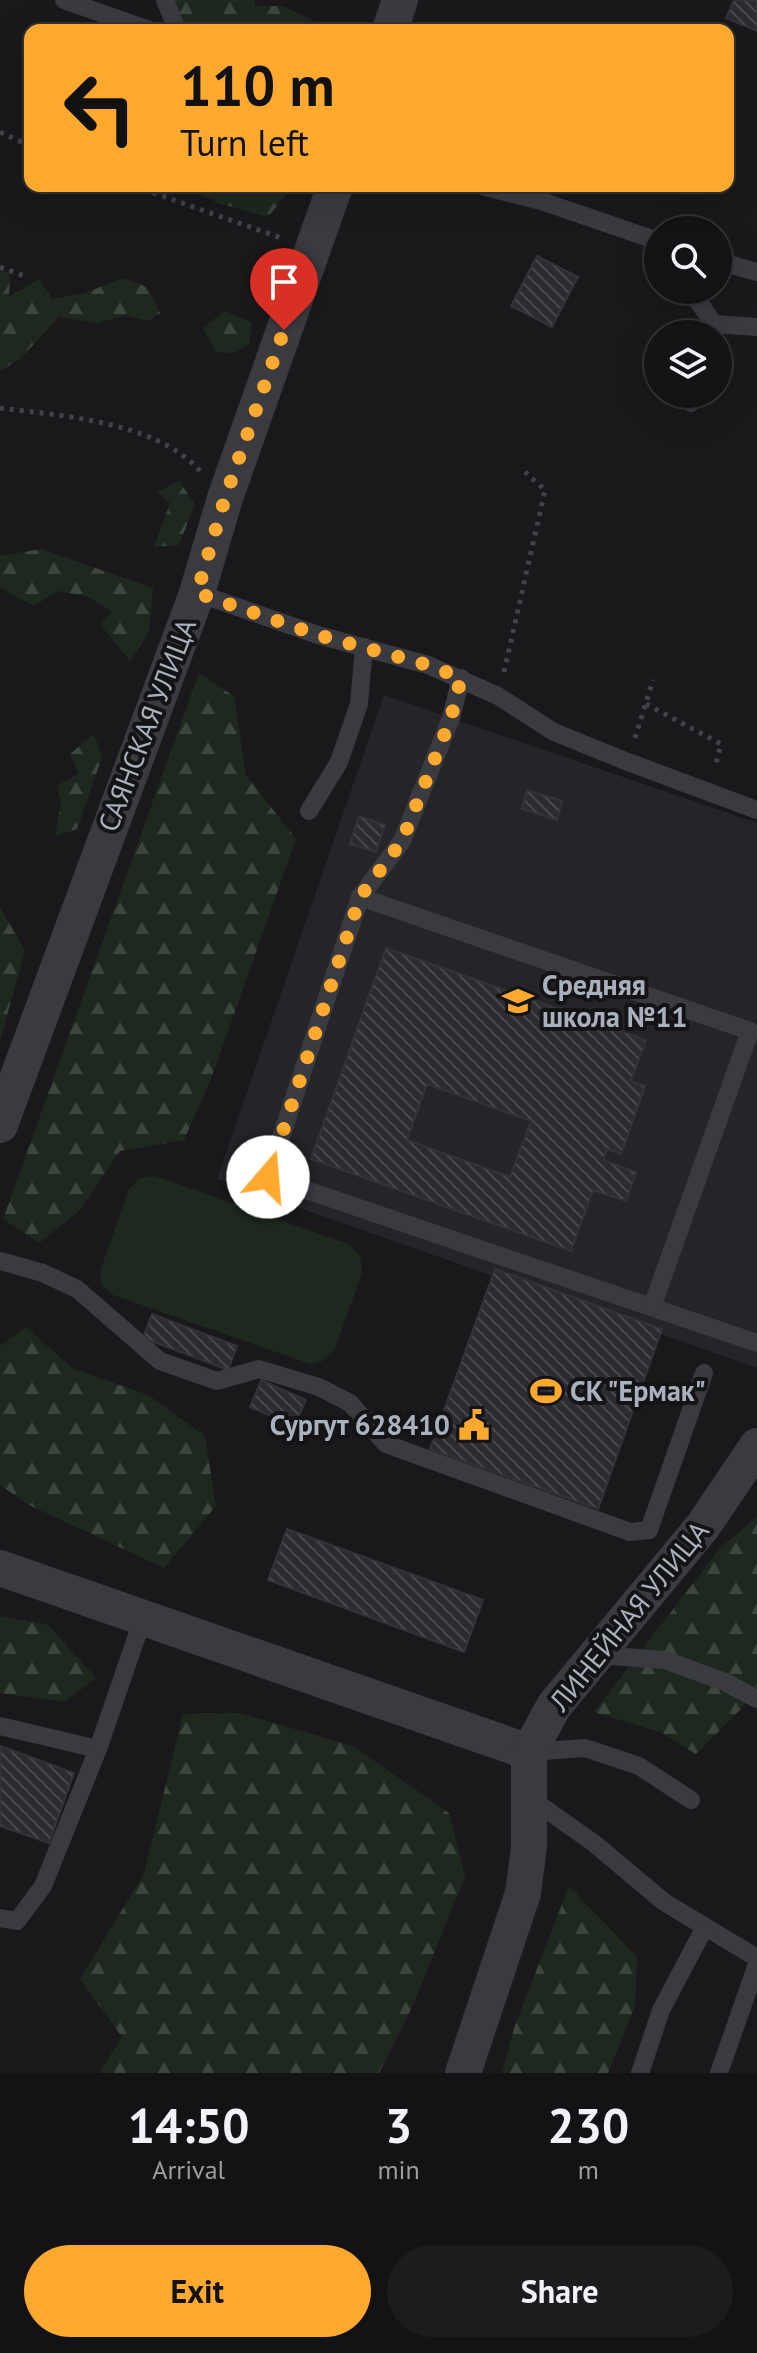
<!DOCTYPE html>
<html lang="en">
<head>
<meta charset="utf-8">
<style>
	:root { --surface:#131315; --page:#1c1c1e; --text:#f1f3f6; --muted:#9d9ea0; --line:#323234; --accent:#ffaa2e }
	body { margin:0; font-family:"PT Sans",sans-serif; background:var(--page); color:var(--text); height:100vh; display:flex; flex-direction:column; font-size:30px; white-space:nowrap }
	* { box-sizing:border-box; margin:0 }
	p { font-size:26px; color:var(--muted) }
	.icon { flex:none; width:44px; height:44px; fill:none; stroke:currentColor; stroke-width:2; stroke-linecap:round; stroke-linejoin:round }
	.map { position:relative; height:2073px; overflow:hidden }
	.panel { display:flex; flex-direction:column; background:var(--surface); flex:1 }
	.panel>* { flex:none }
	.banner { position:absolute; left:24px; top:24px; width:710px; height:168px; border-radius:16px; box-shadow:0 8px 32px #0002,0 0 0 2px var(--line); background:#ffaa2e; color:#111; overflow:hidden }
	.fabs { position:absolute; left:644px; top:216px; display:grid; gap:16px }
	.fabs a { display:grid; place-items:center; width:88px; height:88px; border-radius:50%; background:var(--surface); box-shadow:0 8px 32px #0002,0 0 0 2px var(--line); font-size:40px }
	.pin { position:absolute; display:grid; place-items:center; width:68px; height:68px; color:#fff; margin:-82px -34px; border-radius:50% 50% 50% 0; rotate:-45deg; box-shadow:0 0 8px #0007 }
	.pin .icon { rotate:45deg }
	.me { position:absolute; width:88px; margin:-44px; rotate:18deg; stroke-linejoin:round; filter:drop-shadow(0 0 6px #0008) }
	.turn { display:flex; align-items:center; gap:28px; height:168px; padding:0 24px; font-size:36px }
	.turn .icon { width:104px; height:104px; stroke-width:2.5 }
	.turn b { display:block; font-size:56px; line-height:68px }
	.eta { display:flex; justify-content:space-evenly; align-items:center; height:136px; text-align:center }
	.eta b { font-size:48px; font-weight:800; line-height:56px }
	.action { display:flex; gap:16px; margin-top:auto; padding:16px 24px }
	.action a { flex:1; height:92px; border-radius:48px; background:var(--accent); color:#111; font-size:32px; font-weight:800; line-height:92px; text-align:center }
	.action a+a { background:var(--page); color:var(--text) }
	.map>svg:first-child { display:block }
	.built { fill:#252529 }
	.forest { fill:url(#forest-firs) }
	.garden { fill:#1e281f }
	.building { fill:url(#building-back-hatch); stroke:#333338; stroke-width:2; fill-rule:evenodd }
	.lines { fill:none; stroke-linecap:round; stroke-linejoin:round }
	.path { stroke:#404348; stroke-width:5; stroke-dasharray:4 6; stroke-linecap:butt }
	.service { stroke:#3a3b41; stroke-width:18 }
	.minor { stroke:#3a3b41; stroke-width:36 }
	.route { stroke:#ffaa2e; stroke-width:14; stroke-dasharray:0 25.2 }
	.labels { text-anchor:middle; stroke-width:8; stroke-linejoin:round; paint-order:stroke }
	.street-label { font-size:28px; fill:#aab1bd; stroke:#141417 }
	.poi-label { font-size:28px; font-weight:bold; fill:#aab1bd; stroke:#141417; text-anchor:start }
</style>
</head>
<body>
<div class="map">
<svg width="757" height="2073" viewBox="0 0 757 2073">
	<defs>
		<pattern id="forest-firs" width="22" height="20" patternUnits="userSpaceOnUse" patternTransform="scale(2)"><rect width="22" height="20" fill="#1e281f"/><path d="M5 1l3.5 6h-7zM16 11l3.5 6h-7z" fill="#3c453e"/></pattern>
		<pattern id="building-back-hatch" width="6" height="6" patternUnits="userSpaceOnUse" patternTransform="scale(2)"><rect width="6" height="6" fill="#2c2c30"/><path d="M-1 5l2 2M0 0l6 6M5-1l2 2" fill="none" stroke="#48484c"/></pattern>
	</defs>
	<rect width="100%" height="100%" fill="#19191c"/>
	<!-- built -->
	<polygon class="built" points="384,695 757,823 757,1368 661,1334 662,1329 496,1269 493,1276 217,1179"/>
	<!-- forest -->
	<g class="forest">
		<polygon points="175,0 254,0 255,6 283,6 316,22 314,30 191,30 173,10"/>
		<polygon points="183,186 279,186 286,195 268,217 218,203"/>
		<polygon points="0,270 10,274 9,297 39,279 52,299 85,293 123,278 147,287 160,313 149,321 125,315 98,323 59,317 20,359 0,371"/>
		<polygon points="225,311 252,323 249,344 234,353 216,352 203,328"/>
		<polygon points="179,481 195,504 179,545 154,547 170,503 157,492"/>
		<polygon points="41,549 153,588 149,632 130,661 100,624 112,612 87,596 57,591 34,606 0,588 0,556"/>
		<polygon points="199,673 234,696 246,775 296,839 211,1079 184,1140 120,1151 80,1210 39,1243 3,1219"/>
		<polygon points="94,734 102,757 77,829 55,836 61,802 57,786 79,773 70,754"/>
		<polygon points="0,907 25,951 0,1041"/>
		<polygon points="26,1327 72,1368 148,1395 205,1436 216,1506 164,1568 29,1505 0,1485 0,1346"/>
		<polygon points="757,1517 757,1686 743,1707 696,1754 660,1732 594,1712 721,1547"/>
		<polygon points="0,1616 48,1625 96,1678 64,1702 0,1693"/>
		<polygon points="239,1713 353,1746 449,1813 465,1877 414,2003 379,2073 99,2073 122,2037 80,1979 144,1874 183,1714"/>
		<polygon points="569,1886 637,1957 635,2006 608,2073 502,2073 514,2028"/>
	</g>
	<!-- garden -->
	<polygon class="garden" points="155,1176 348,1244 360,1255 362,1273 334,1351 322,1361 310,1364 113,1295 101,1284 100,1271 129,1189 140,1178"/>
	<!-- building -->
	<g class="building">
		<polygon points="734,0 757,0 757,31 726,18"/>
		<polygon points="537,256 578,277 552,327 511,306"/>
		<polygon points="527,790 562,801 557,820 522,809"/>
		<polygon points="359,816 385,825 376,852 350,844"/>
		<path d="M386,948L646,1040L631,1081L645,1086L621,1154L607,1149L603,1160L636,1172L626,1201L593,1190L571,1251L311,1159ZM427,1084L531,1121L510,1177L407,1140Z"/>
		<polygon points="495,1269 662,1329 598,1509 430,1449"/>
		<polygon points="152,1314 237,1346 228,1370 143,1338"/>
		<polygon points="261,1380 306,1400 294,1426 250,1407"/>
		<polygon points="287,1529 483,1600 464,1652 268,1580"/>
		<polygon points="0,1746 74,1773 49,1843 0,1826"/>
	</g>
	<g class="lines">
		<!-- path -->
		<g class="path">
			<polyline points="0,132 30,146"/>
			<polyline points="134,186 284,239"/>
			<polyline points="0,267 24,276"/>
			<path d="M0,408C62,416 155,421 200,471"/>
			<polyline points="504,672 545,490 525,472"/>
			<polyline points="646,704 721,744 715,767"/>
			<polyline points="635,738 653,680"/>
		</g>
		<!-- service -->
		<g class="service">
			<polyline points="64,0 149,30"/>
			<polyline points="165,0 177,30"/>
			<polyline points="482,186 541,201 658,241"/>
			<polyline points="718,261 757,272"/>
			<polyline points="693,290 695,297 714,324 757,327"/>
			<polyline points="691,403 694,394"/>
			<polyline points="197,593 318,635 428,665 498,696 554,732 628,762 757,810"/>
			<polyline points="461,678 451,718 402,841 360,897 268,1177 757,1343"/>
			<polyline points="309,811 339,762 359,704 364,647"/>
			<polyline points="360,897 750,1031 652,1307"/>
			<polyline points="0,1261 43,1273 77,1289 160,1361 217,1381 259,1369 319,1387 350,1403 386,1444 630,1532 649,1530"/>
			<polyline points="649,1530 704,1373"/>
			<polyline points="598,1655 665,1660 725,1682 757,1699"/>
			<polyline points="0,1726 98,1749"/>
			<polyline points="529,1752 585,1748 639,1766 691,1800"/>
			<polyline points="530,1798 595,1844 664,1902 757,1958"/>
			<polyline points="0,1918 17,1921 43,1886 98,1749 143,1618"/>
			<polyline points="640,2073 661,2010 705,1927"/>
			<polyline points="719,2073 757,1964"/>
		</g>
		<!-- minor -->
		<g class="minor">
			<polyline points="390,30 400,0"/>
			<polyline points="0,1125 197,593 225,498 335,186"/>
			<polyline points="0,1568 529,1752"/>
			<polyline points="463,2073 523,1893 529,1847 529,1752 554,1706 703,1526 757,1446"/>
		</g>
	</g>
	<g class="lines">
		<!-- route -->
		<polyline class="route" points="268,1177 360,897 402,841 451,718 461,678 428,665 318,635 197,593 225,498 284,330"/>
	</g>
	<!-- icons -->
	<defs>
		<symbol id="school-bare" viewBox="-9 -9 18 18"><path d="M0-5L7-2L0 1L-7-2ZM-4 1L0 2.5L4 1V4Q0 6-4 4Z" fill="#ffaa2e" stroke="#141417" stroke-width="2.5" paint-order="stroke"/></symbol>
		<symbol id="stadium-bare" viewBox="-9 -9 18 18"><path d="M0-5a6.5 5 0 1 0 0 10a6.5 5 0 1 0 0-10ZM-3.5-1.8h7v3.6h-7Z" fill="#ffaa2e" stroke="#141417" stroke-width="2.5" paint-order="stroke"/></symbol>
		<symbol id="civic-bare" viewBox="-9 -9 18 18"><path d="M-.6-6.5H3V-4.5H.6V-3L4-1V1h2V6H-6V1h2V-1L-.6-3ZM-1.2 2.5V6h2.4V2.5Z" fill="#ffaa2e" stroke="#141417" stroke-width="2.5" paint-order="stroke"/></symbol>
	</defs>
	<g fill-rule="evenodd">
		<use href="#school-bare" x="496" y="979" width="44" height="44"/>
		<use href="#stadium-bare" x="524" y="1369" width="44" height="44"/>
		<use href="#civic-bare" x="452" y="1403" width="44" height="44"/>
	</g>
	<g class="labels">
		<!-- street labels -->
		<g class="street-label">
			<text transform="translate(147 725) rotate(-69)" y="10">САЯНСКАЯ УЛИЦА</text>
			<text transform="translate(629 1616) rotate(-51)" y="10">ЛИНЕЙНАЯ УЛИЦА</text>
		</g>
		<!-- poi labels -->
		<g class="poi-label">
			<text x="542" y="995">Средняя<tspan x="542" dy="32">школа №11</tspan></text>
			<text x="570" y="1401">СК "Ермак"</text>
			<text x="450" y="1435" text-anchor="end">Сургут 628410</text>
		</g>
	</g>
</svg>
<div class="fabs">
<a><svg class="icon" aria-label="search" viewBox="0 0 24 24"><circle cx="10" cy="10" r="6"/><path d="M15 15l6 6"/></svg></a>
<a><svg class="icon" aria-label="layers" viewBox="0 0 24 24"><path d="M12 4l9 5-9 5-9-5zM3 14l9 5 9-5"/></svg></a>
</div>
<div class="pin" style="left:284px;top:330px;background:#d93025"><svg class="icon" aria-label="arrive" viewBox="0 0 24 24"><path d="M6 21V4h12l-3 4 3 4H6"/></svg></div>
<svg class="me" style="left:268px;top:1177px" viewBox="-20 -20 40 40"><circle r="19" fill="#fff"/><path d="M0-13L10 11 0 6-10 11z" fill="#ffaa2e"/></svg>
<div class="banner">
<div class="turn"><svg class="icon" aria-label="left" viewBox="0 0 24 24"><path d="M17 20v-9H6M10 6l-5 5 5 5"/></svg><div><b>110 m</b>Turn left</div></div>
</div>
</div>
<section class="panel">
<div class="eta">
<div><b>14:50</b><p>Arrival</p></div>
<div><b>3</b><p>min</p></div>
<div><b>230</b><p>m</p></div>
</div>
<div class="action"><a>Exit</a><a>Share</a></div>
</section>
</body>
</html>
